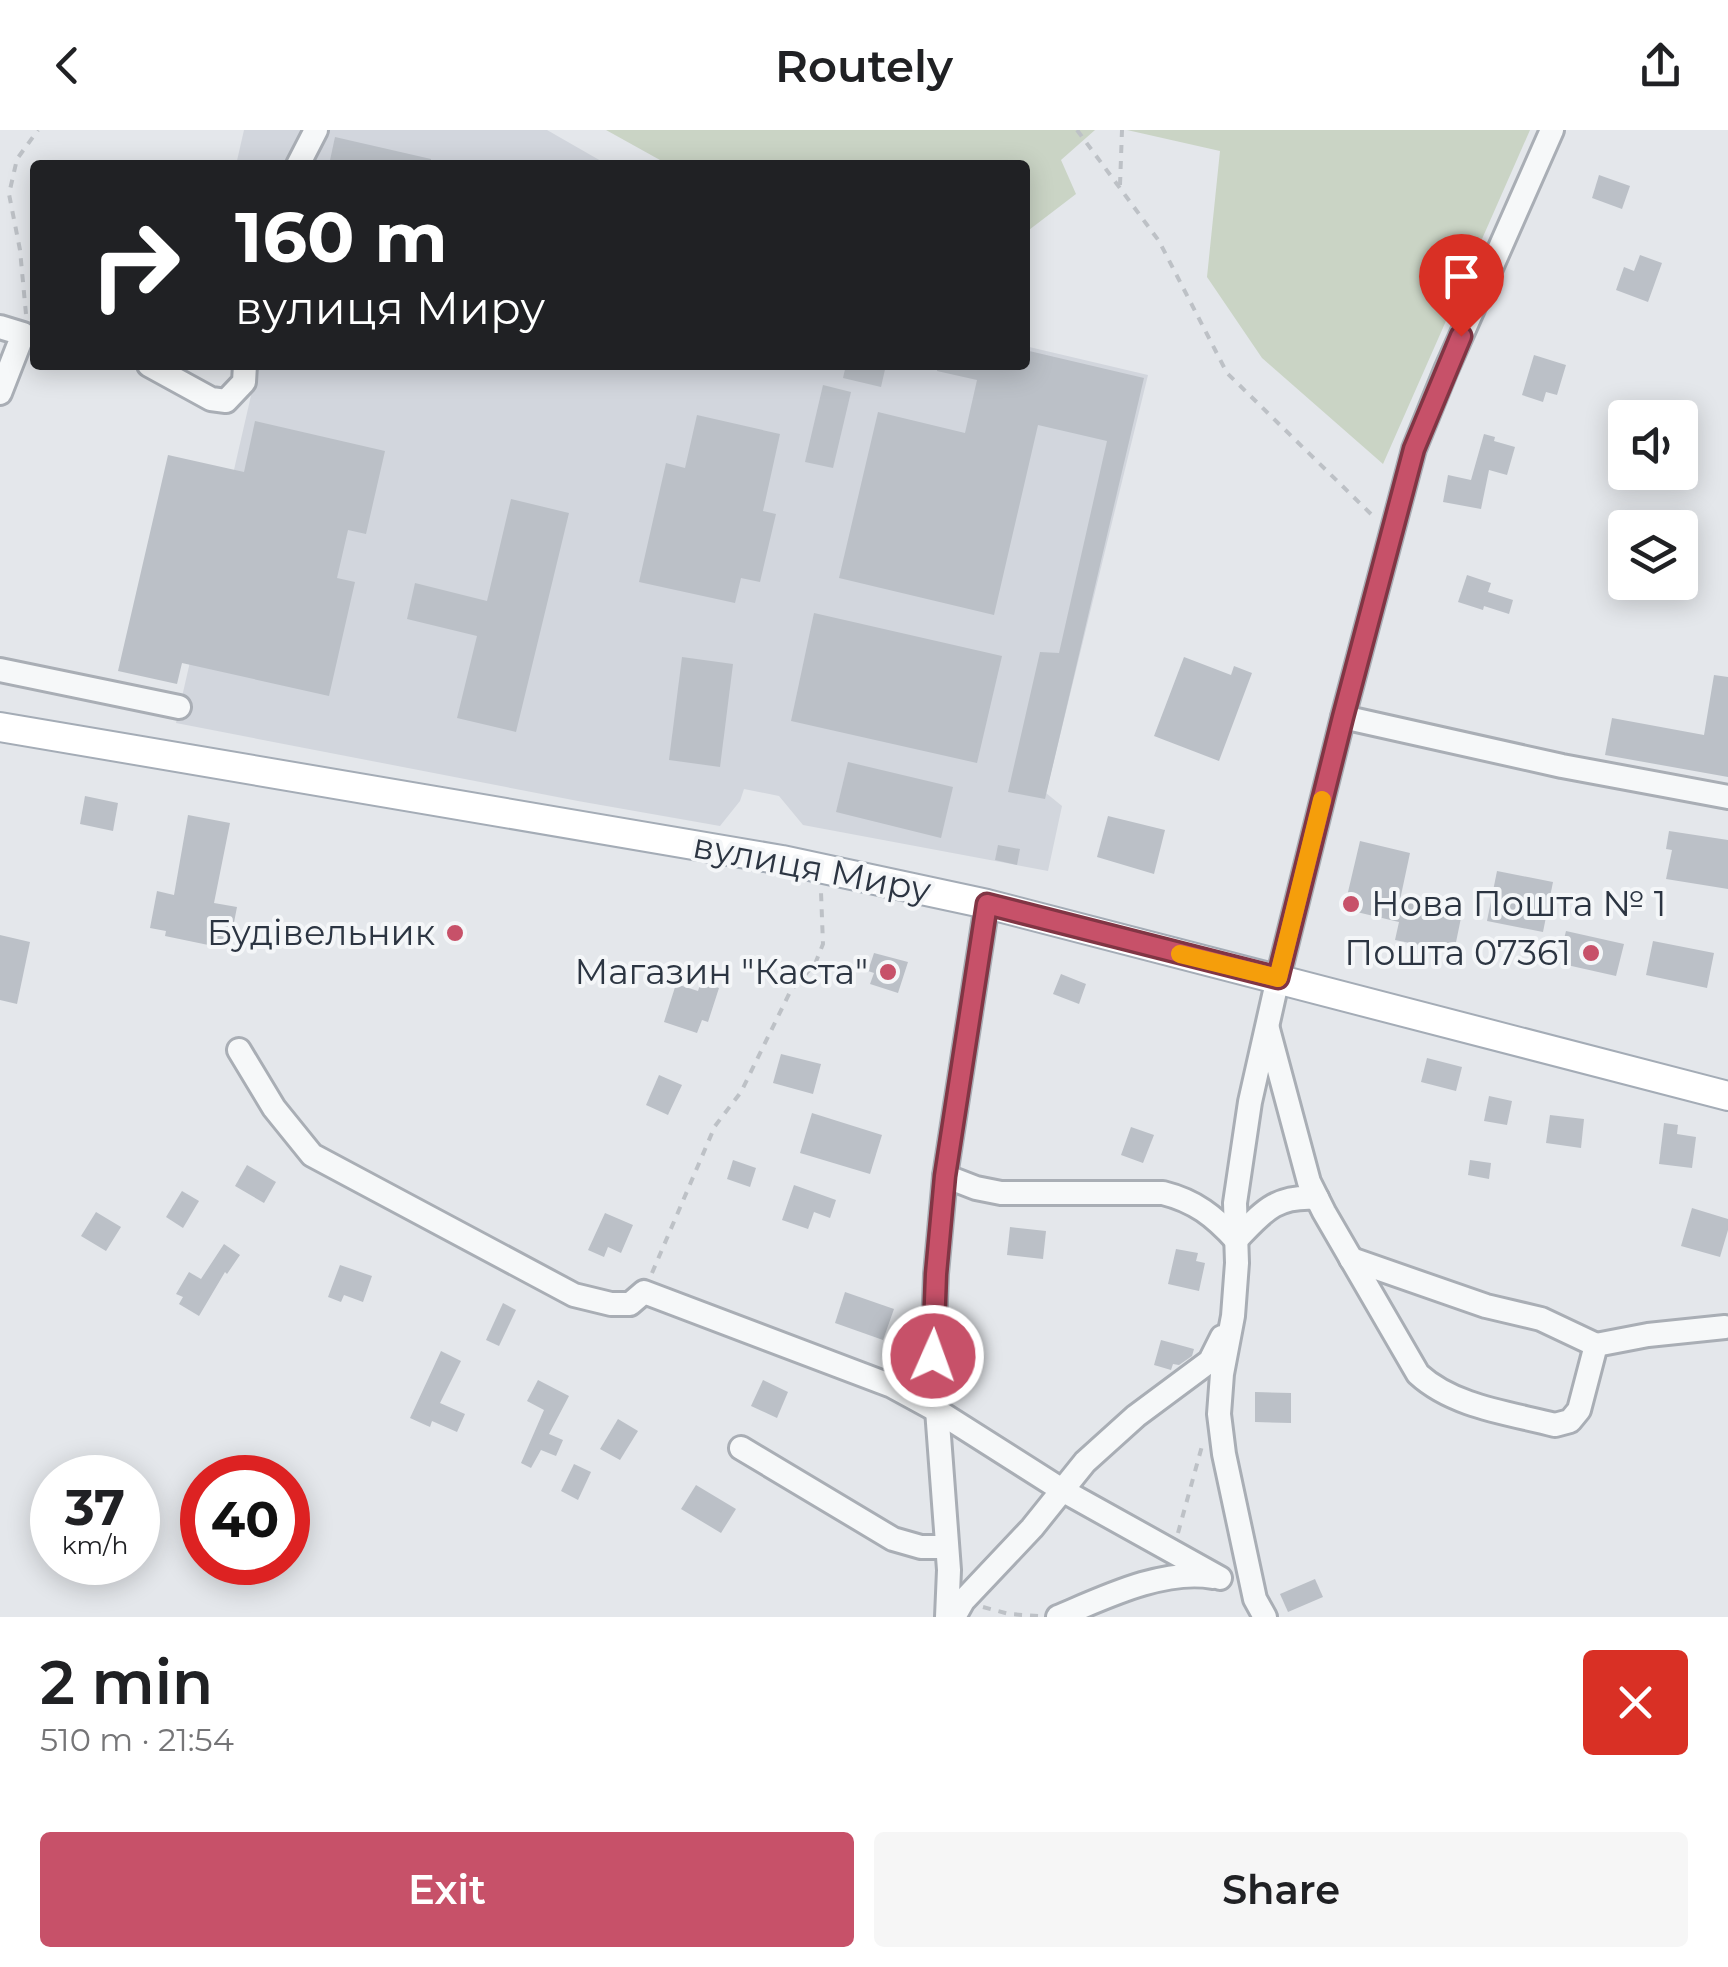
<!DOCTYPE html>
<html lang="en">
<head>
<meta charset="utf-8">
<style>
	:root { --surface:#fff; --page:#f6f6f6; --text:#202124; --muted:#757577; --accent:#c75169 }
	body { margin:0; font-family:Montserrat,sans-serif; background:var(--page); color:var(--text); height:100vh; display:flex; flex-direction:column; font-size:38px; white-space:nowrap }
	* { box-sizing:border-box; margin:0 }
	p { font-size:32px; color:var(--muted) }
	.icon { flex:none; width:55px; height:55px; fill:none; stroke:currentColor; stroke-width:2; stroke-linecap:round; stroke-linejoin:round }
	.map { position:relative; height:1487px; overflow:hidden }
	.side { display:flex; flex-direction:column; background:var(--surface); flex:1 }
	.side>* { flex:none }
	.banner { position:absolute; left:30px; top:30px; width:1000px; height:210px; border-radius:10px; box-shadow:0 5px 25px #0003; background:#202124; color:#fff; overflow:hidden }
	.buttons { position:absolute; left:1608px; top:270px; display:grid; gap:20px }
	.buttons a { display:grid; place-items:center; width:90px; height:90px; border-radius:10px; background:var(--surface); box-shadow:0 5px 25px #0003; font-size:50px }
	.speed { position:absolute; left:30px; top:1325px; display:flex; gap:20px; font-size:50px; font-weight:700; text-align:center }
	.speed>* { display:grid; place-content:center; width:130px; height:130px; border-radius:50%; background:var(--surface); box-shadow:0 5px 25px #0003; line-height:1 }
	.speed small { font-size:25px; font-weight:400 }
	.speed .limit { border:15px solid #d22; background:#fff; color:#111 }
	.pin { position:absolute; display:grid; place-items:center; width:85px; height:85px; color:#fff; margin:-102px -42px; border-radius:50% 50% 50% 0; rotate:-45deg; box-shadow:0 0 10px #0007 }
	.pin .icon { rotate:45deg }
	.me { position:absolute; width:110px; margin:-55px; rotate:2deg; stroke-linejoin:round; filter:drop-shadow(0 0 8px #0008) }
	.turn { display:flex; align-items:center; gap:35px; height:210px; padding:0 40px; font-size:45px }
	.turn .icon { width:130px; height:130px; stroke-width:2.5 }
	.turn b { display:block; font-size:70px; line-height:85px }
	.round { display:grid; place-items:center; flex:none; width:105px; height:105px; border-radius:10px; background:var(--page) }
	.head { display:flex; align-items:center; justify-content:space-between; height:170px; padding:0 40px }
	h1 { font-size:60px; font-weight:600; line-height:75px }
	.action { display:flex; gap:20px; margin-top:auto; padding:20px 40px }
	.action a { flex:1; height:115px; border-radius:10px; background:var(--accent); color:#fff; font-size:40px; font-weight:600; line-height:115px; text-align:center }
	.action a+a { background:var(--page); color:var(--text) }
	header { display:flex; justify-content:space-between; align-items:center; height:130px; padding:0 40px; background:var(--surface); font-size:45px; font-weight:600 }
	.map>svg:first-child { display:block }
	.built { fill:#d2d6dd }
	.green { fill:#cad4c5 }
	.building { fill:#bbc0c7 }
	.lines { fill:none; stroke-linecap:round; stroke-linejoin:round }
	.minor-casing { stroke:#a9aeb5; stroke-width:28 }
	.major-casing { stroke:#a4acb6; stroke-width:32 }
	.path { stroke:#bdc1c6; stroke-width:4; stroke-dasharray:8 8; stroke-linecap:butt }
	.minor { stroke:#f6f8f9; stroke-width:22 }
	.major { stroke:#fff; stroke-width:28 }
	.route-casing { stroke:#813544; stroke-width:25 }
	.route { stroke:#c75169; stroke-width:18 }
	.slow { stroke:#f59e0b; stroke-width:18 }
	.poi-dot { fill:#c75169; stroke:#f4f6f8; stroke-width:4 }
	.labels { text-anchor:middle; stroke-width:8; stroke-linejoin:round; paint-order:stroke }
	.street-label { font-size:35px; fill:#2c3542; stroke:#f4f6f8 }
	.poi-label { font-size:35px; fill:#2c3542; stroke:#f4f6f8; text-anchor:end }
</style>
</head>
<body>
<header><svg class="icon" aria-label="back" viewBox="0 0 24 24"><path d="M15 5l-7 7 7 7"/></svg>Routely<svg class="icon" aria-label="share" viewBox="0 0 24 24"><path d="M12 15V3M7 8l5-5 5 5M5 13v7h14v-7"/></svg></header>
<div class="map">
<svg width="1728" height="1487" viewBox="0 0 1728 1487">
	<rect width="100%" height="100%" fill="#e4e7eb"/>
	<!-- built -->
	<g class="built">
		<polygon points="244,0 547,0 608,35 236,35"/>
		<polygon points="1025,216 1148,245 1046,663 1062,676 1048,741 803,695 779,666 744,659 740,671 720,696 578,671 176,593 258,235 1025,235"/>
	</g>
	<!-- green -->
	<g class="green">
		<polygon points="606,0 1095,0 1061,30 1076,64 1025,103 1025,35 669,35"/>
		<polygon points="1127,0 1530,0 1383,334 1262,228 1207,147 1220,21"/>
	</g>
	<!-- building -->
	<g class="building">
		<polygon points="335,7 431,29 431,35 329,35"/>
		<polygon points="1599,45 1630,56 1622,79 1592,68"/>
		<polygon points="1640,125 1662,133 1648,172 1616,160 1624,137 1634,141"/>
		<polygon points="1025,220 1144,248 1045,669 1008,662 1040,522 1059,523 1107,311 1038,295 994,485 839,448 878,282 965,303 977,250 937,241 938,235 1025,235"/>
		<polygon points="1534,225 1566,235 1557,265 1546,262 1543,272 1522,265"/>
		<polygon points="846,235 886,235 881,257 843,248"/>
		<polygon points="823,255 851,262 833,338 805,332"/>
		<polygon points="697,285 780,304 763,381 776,384 760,452 741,448 735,473 639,452 666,333 685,338"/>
		<polygon points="255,291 385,321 366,404 348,400 337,448 355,452 329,566 182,533 177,554 118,541 168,325 244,342"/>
		<polygon points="1484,304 1495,307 1494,311 1515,317 1507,345 1489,340 1481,379 1443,372 1448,345 1471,350"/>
		<polygon points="511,369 569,383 516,602 457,588 477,506 407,489 415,453 487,471"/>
		<polygon points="1467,445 1491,453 1488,462 1513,470 1509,484 1484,476 1483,480 1458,472"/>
		<polygon points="814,483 1002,526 977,633 791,591"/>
		<polygon points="682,527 733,534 720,637 669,630"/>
		<polygon points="1184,527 1231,545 1234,536 1252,543 1219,631 1154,606"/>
		<polygon points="1714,545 1728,547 1728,647 1605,625 1612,588 1704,605"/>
		<polygon points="848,632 953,657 941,708 836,682"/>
		<polygon points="85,666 118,673 113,701 80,694"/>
		<polygon points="188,685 230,693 214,773 237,777 230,813 219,811 218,817 165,806 166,801 150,798 157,761 174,765"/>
		<polygon points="1108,686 1165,700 1154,744 1097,727"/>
		<polygon points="1669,701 1728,710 1728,759 1666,749 1672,720 1666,719"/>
		<polygon points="1360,711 1410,723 1400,770 1462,783 1454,822 1395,810 1399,792 1344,779"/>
		<polygon points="998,715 1020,719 1017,735 995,730"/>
		<polygon points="1497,741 1553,752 1543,802 1487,791"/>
		<polygon points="1566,801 1624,814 1616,846 1558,833"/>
		<polygon points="0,805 30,812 17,874 0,870"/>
		<polygon points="1653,811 1714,823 1707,858 1646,845"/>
		<polygon points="874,823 908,832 898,863 870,854 874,843 868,841"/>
		<polygon points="1061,844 1086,854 1079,874 1053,864"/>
		<polygon points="701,852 719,858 708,892 702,890 697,903 664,892 676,854 698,861"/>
		<polygon points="781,924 821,934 813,964 773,953"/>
		<polygon points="1427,928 1462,937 1456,961 1421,952"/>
		<polygon points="659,945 682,955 668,985 646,975"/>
		<polygon points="1489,966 1512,971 1507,995 1484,991"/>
		<polygon points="812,983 882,1005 870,1044 800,1023"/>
		<polygon points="1550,985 1584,989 1581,1018 1546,1013"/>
		<polygon points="1664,993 1678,995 1677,1004 1696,1007 1692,1038 1659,1034"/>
		<polygon points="1131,997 1154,1005 1143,1033 1121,1025"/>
		<polygon points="733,1030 756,1038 750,1057 727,1049"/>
		<polygon points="1470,1030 1491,1033 1489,1049 1468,1045"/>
		<polygon points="247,1035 276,1052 264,1073 235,1056"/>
		<polygon points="794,1055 836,1070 830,1088 814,1082 808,1099 782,1090"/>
		<polygon points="182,1061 199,1071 183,1098 166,1087"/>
		<polygon points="1692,1078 1728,1089 1728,1100 1720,1127 1681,1116"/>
		<polygon points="96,1082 121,1097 106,1121 81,1106"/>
		<polygon points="605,1083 633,1095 621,1123 608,1117 604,1127 588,1120"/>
		<polygon points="1010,1097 1046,1101 1043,1129 1007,1125"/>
		<polygon points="224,1114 240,1125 227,1144 225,1142 199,1186 179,1174 183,1167 176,1164 189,1142 201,1149"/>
		<polygon points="1176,1119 1198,1123 1196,1131 1205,1133 1199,1161 1168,1154"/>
		<polygon points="340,1135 372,1146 363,1172 344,1165 341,1172 328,1167"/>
		<polygon points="845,1162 894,1179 883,1210 835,1193"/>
		<polygon points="503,1173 516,1180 499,1216 486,1210"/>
		<polygon points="1161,1210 1194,1219 1192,1226 1179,1235 1173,1234 1171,1240 1154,1235"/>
		<polygon points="441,1221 461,1231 440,1273 465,1284 457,1302 432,1291 430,1297 410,1288"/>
		<polygon points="538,1250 569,1266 549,1304 563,1310 556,1326 541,1320 531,1338 521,1333 544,1280 527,1271"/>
		<polygon points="763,1250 788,1262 777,1288 751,1276"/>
		<polygon points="1255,1262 1291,1263 1291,1293 1255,1292"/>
		<polygon points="618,1289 638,1301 620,1330 600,1319"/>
		<polygon points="574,1334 591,1342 578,1370 561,1361"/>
		<polygon points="696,1355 736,1379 721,1403 681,1379"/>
		<polygon points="1315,1449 1323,1467 1288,1482 1280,1464"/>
	</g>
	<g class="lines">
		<defs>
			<g id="minor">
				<polyline points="298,35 316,0"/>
				<polyline points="0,197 23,204 0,263"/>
				<polyline points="149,235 211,269 226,271 244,252 245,235"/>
				<polyline points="0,540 179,577"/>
				<polyline points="1343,587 1562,636 1728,667"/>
				<path d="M1268,899L1309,1052L1324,1082L1418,1244C1454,1277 1509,1283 1555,1295L1570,1291L1579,1280L1596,1215L1648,1205L1725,1197"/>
				<polyline points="239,920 274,978 312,1025 574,1165 611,1174 630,1174 644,1162 892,1256 936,1280 1062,1360 1220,1448"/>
				<path d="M945,1046L976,1058L1001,1063H1163C1195,1071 1214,1086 1236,1110C1263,1082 1275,1065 1317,1068"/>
				<polyline points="1351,1129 1486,1176 1541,1189 1596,1215"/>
				<polyline points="741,1318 893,1409 921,1417 947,1417"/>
				<polyline points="947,1487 949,1440 933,1226 936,1144 945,1046 987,774"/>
				<polyline points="954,1487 963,1471 1032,1398 1085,1332 1136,1286 1210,1231 1222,1207"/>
				<path d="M1058,1487C1103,1468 1164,1438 1213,1447"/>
				<polyline points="1265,1487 1255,1469 1224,1324 1219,1284 1222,1244 1233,1186 1237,1133 1235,1073 1250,972 1278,848 1343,587 1414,319 1446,240 1552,0"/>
			</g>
			<polyline id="major" points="0,597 782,730 987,774 1728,966"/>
		</defs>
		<!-- minor casing -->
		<use href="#minor" class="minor-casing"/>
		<!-- major casing -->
		<use href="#major" class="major-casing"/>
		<!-- path -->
		<g class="path">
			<polyline points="1077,0 1159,111 1227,243 1376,389"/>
			<polyline points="1120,55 1122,0"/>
			<polyline points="26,184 20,120 9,64 17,29 38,0"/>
			<polyline points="652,1143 715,996 741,962 791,860 815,834 823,814 821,762"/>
			<polyline points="1178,1403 1202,1316"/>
			<polyline points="983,1477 1009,1484 1038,1486"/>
		</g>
		<!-- minor -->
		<use href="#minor" class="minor"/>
		<!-- major -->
		<use href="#major" class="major"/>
	</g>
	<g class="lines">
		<defs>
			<polyline id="route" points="933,1226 936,1144 945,1046 987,774 1278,848 1343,587 1414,319 1461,206"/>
		</defs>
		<!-- route casing -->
		<use href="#route" class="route-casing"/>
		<!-- route -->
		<use href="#route" class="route"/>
		<!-- slow -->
		<polyline class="slow" points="1180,824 1278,848 1322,670"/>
	</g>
	<!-- markers -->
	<g class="poi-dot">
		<circle cx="1351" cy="774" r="10"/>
		<circle cx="455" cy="803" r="10"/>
		<circle cx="1591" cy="823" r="10"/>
		<circle cx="888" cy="842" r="10"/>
	</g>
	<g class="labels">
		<!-- street labels -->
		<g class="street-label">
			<text transform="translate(812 738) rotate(11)" y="12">вулиця Миру</text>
		</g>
		<!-- poi labels -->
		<g class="poi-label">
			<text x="1371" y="786" text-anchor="start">Нова Пошта № 1</text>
			<text x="435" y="815">Будівельник</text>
			<text x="1571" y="835">Пошта 07361</text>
			<text x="868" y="854">Магазин "Каста"</text>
		</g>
	</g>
</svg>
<div class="buttons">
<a><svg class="icon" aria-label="sound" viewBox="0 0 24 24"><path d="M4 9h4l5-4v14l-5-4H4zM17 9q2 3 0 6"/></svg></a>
<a><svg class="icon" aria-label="layers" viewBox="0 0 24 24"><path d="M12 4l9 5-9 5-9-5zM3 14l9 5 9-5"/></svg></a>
</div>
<div class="speed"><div>37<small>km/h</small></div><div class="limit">40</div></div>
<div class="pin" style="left:1461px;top:206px;background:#d93025"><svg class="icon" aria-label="arrive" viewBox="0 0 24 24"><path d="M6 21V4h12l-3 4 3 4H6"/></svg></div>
<svg class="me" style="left:933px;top:1226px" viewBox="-20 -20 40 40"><circle r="17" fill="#c75169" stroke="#fff" stroke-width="3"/><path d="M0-11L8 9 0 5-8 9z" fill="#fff"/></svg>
<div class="banner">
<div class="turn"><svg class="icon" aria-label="right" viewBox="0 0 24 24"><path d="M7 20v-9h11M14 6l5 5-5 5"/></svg><div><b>160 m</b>вулиця Миру</div></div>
</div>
</div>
<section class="side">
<div class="head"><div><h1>2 min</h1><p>510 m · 21:54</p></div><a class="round" style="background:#d93025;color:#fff"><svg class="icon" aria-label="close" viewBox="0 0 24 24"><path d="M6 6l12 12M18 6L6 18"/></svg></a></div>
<div class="action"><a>Exit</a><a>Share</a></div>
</section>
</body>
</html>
